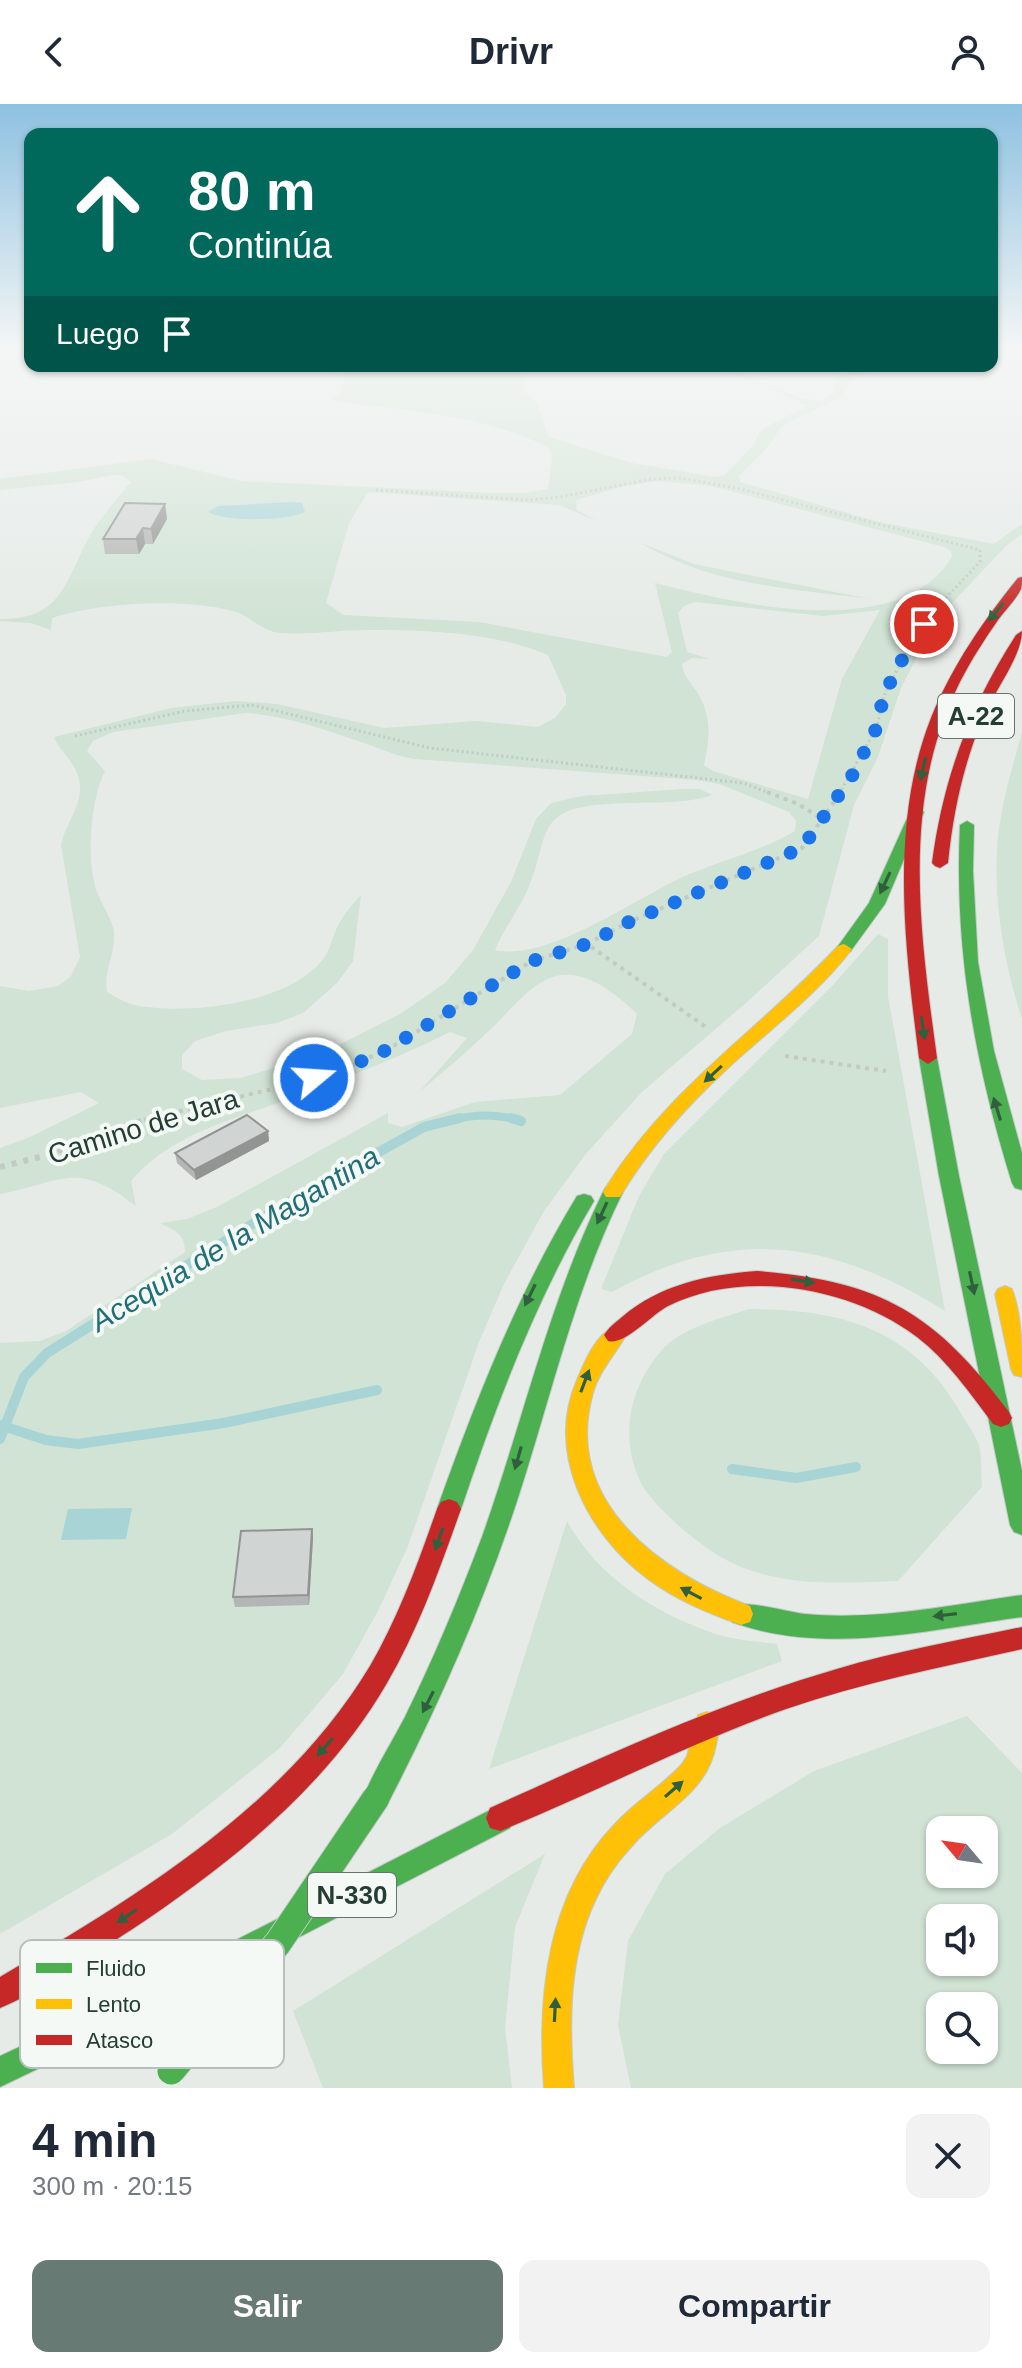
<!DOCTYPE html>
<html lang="es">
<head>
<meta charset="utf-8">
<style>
	:root { --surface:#fff; --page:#f2f2f3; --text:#1f2937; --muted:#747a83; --accent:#687a74 }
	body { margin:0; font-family:Helvetica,sans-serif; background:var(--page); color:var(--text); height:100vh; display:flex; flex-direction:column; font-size:30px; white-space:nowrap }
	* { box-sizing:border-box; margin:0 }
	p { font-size:26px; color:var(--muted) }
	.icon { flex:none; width:44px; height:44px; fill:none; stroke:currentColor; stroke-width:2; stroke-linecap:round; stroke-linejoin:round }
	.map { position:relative; height:1984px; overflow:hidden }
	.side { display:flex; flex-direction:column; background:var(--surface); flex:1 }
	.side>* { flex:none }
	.hud { position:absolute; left:24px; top:24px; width:974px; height:244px; border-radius:16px; box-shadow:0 2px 6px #0004; background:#00695c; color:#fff; overflow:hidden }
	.needle { width:52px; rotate:299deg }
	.buttons { position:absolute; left:926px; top:1712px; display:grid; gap:16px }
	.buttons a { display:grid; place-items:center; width:72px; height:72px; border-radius:16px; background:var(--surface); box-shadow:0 2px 6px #0004; font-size:40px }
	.pin { position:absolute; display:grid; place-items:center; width:68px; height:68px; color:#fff; margin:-34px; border:4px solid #fff; border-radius:50%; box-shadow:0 2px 8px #0007 }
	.me { position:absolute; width:88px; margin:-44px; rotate:72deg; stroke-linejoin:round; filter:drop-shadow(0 0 6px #0008) }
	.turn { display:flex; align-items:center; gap:28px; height:168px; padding:0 32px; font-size:36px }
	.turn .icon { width:104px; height:104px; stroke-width:2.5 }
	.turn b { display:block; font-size:56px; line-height:68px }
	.then { display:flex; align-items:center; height:76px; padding:0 32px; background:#0003; gap:16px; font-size:30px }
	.round { display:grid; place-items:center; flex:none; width:84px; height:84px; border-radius:16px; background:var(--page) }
	.headline { display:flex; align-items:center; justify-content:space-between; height:136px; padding:0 32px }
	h1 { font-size:48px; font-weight:700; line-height:60px }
	.action { display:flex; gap:16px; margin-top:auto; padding:16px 32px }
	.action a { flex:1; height:92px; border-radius:16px; background:var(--accent); color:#fff; font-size:32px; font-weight:700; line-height:92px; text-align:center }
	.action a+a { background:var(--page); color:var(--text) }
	header { display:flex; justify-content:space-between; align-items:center; height:104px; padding:0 32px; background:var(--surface); font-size:36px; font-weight:700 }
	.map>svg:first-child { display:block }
	.green { fill:#d0e3d4; fill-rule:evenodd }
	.water { fill:#a8d4d6 }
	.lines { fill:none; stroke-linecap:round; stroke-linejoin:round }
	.stream-far1 { stroke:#a8d4d6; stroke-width:8 }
	.stream { stroke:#a8d4d6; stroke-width:10 }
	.fast-casing { stroke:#c2cac7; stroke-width:2 }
	.slow-casing { stroke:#c2cac7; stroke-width:2 }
	.jam-casing { stroke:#c2cac7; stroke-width:2 }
	.path-far2 { stroke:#c2cac6; stroke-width:3; stroke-dasharray:2 3; stroke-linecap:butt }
	.path-far1 { stroke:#c2cac6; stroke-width:4; stroke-dasharray:4 5; stroke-linecap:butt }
	.path { stroke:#c2cac6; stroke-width:6; stroke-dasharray:5 7; stroke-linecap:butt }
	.fast { fill:#4caf50; fill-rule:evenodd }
	.slow { fill:#ffc107; fill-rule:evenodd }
	.jam { fill:#c62828; fill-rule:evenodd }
	.fast-bridge-casing { stroke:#c2cac7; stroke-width:29; stroke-linecap:butt }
	.fast-bridge { stroke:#4caf50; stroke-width:27 }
	.wall { fill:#b3b6b5 }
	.shaded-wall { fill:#929493 }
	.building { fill:#d0d4d2; stroke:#929493; stroke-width:2 }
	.oneway { fill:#305f3d }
	.route { stroke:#1a73e8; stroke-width:14; stroke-dasharray:0 25.2 }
	.labels { text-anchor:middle; stroke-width:8; stroke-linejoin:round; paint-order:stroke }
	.shield { fill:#f4f9f6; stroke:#62756f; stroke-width:2 }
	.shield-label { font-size:26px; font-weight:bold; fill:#243d35 }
	.street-label { font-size:28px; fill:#243d35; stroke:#f4f9f6 }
	.water-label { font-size:30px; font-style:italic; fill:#206f77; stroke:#f4f9f6 }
	.key { fill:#f4f9f6; stroke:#b6c1bc; stroke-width:2 }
	.key-label { font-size:22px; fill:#243d35 }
</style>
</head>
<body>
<header><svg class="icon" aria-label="back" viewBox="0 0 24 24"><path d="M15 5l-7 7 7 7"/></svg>Drivr<svg class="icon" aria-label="person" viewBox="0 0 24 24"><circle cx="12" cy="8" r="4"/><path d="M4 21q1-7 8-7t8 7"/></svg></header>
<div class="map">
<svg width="1022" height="1984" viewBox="0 0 1022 1984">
	<rect width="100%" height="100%" fill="#e6ebe8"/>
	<!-- green -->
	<g class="green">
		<path d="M345,262H523L524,287L537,299L549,333L632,359L715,373L725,371L754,341L758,330L764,324L808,302L762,280L707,262C748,262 783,297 822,297L834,288L837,273L875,262H896L859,273L852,277L839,294L783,321L767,344L739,372L740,378L879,418L994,440L1022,420V430L1006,442L936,516L901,584L878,653L854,701L819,832L746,899L642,988L585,1051L544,1107L504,1180L479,1238L408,1442L379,1505L343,1570L280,1644L172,1730L0,1830V1239L40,1237L66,1227L185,1148C185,1129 175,1127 160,1119L187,1115L217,1103L388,1009V1019L402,1023L475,998L560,991L632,930L637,910C616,890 582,861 550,874C528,883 510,906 494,922C470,945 445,967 419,988L467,934L450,928C397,955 342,975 286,996C231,1016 170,1031 131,1077L136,1102C76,1056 66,1077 0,1090V1044L30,1033L99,999L81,988L0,1004V882L29,887L58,882L71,872L80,853L61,741C66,716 88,696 77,669C72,655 58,645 54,633L171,604L236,597L277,600L384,624L476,617L538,623L555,614L566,600V591L548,551C495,528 426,526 368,526C339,526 311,531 282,529C261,528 252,512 233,507C184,494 100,498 52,514L51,526L31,519L0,517V515C65,516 65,474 92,428C103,410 118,394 131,378L122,371H113L78,378L0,386V375L151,355L241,377L492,389H524L548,385L552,355L548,343C480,310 405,306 330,297L342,289ZM656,377L711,382L944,443L951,447L952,453C899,540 735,499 655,479L672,548L667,553L479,518L344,511L326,499L349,419L368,388L559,401L597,417L577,406L576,396L621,383ZM695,498L823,512L880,506L842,575L808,695L713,667L704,661C710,635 712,611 697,588C691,579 683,571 682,560L692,554L710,555L687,548L678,509L684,502ZM245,609C284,611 323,625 361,638C380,644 395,652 415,655L696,676L719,680L789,708L796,717L795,727C761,747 723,756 687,771C637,793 549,858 495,846C503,826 518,807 527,787C551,732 532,704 609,700C643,697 679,702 712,691L700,685H683L582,692L551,699L536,715L511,778L473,846L445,879L400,910L325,948L241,974L202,976L182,965V951L195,937L226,927L277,919L303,909L337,879L353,857L361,791C352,801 341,813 336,826C332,834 330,846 324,854C290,900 187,912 135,901C125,899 116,893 107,888C103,867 116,849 114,828C112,815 102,801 97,788C86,758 90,697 105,667L87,647L93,637L113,628Z"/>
		<path d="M641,439L694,460L870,495C792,485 710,481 641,439Z"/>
		<path d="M1022,627V915C1002,854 989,775 1001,712C1006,683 1015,655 1022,627Z"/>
		<path d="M878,830L888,835V892L945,1207C831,1136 733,1121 612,1188L601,1185L639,1092L664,1050L833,881Z"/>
		<path d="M749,1205C840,1205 913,1224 961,1309C966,1318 975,1330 979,1341C982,1353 981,1370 982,1383L898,1477C837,1479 773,1484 719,1452C696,1438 651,1401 640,1377C619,1332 630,1283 661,1247C682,1223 720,1215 749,1205Z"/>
		<path d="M567,1417C597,1472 652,1507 710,1528C730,1536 756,1537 777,1540L782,1557L489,1665Z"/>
		<path d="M967,1612L1022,1669V1984H631L618,1921L628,1837L665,1770L720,1724L814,1667ZM940,1726H984V1770H940ZM940,1814H984V1858H940ZM940,1902H984V1946H940Z"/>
		<polygon points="545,1750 515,1823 505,1924 512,1984 323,1984 293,1907"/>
	</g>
	<!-- water -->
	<g class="water">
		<path d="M292,398L302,399L305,408C287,417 226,418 208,408L218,402Z"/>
		<polygon points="132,1404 126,1435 61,1436 68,1405"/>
	</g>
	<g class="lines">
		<!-- stream-far1 -->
		<path class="stream-far1" d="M452,1016C477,1010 494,1010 519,1016"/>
		<!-- stream -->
		<g class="stream">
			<polyline points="511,1014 521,1017"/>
			<polyline points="0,1321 46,1336 78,1340 224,1319 377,1286"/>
			<polyline points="0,1335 24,1273 47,1249 278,1104 424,1023 460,1014"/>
			<polyline points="732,1365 796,1374 856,1363"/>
		</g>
		<defs>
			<g id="fast">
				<polygon points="917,704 924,708 885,800 850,848 838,848 836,845 869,799 910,708"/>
				<path d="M967,717L974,721L973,767L978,858L994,947L1022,1049V1086L1015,1084L1012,1079C975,959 954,848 960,721Z"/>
				<polygon points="928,948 937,954 959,1072 1022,1367 1022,1431 1014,1428 1010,1421 939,1072 919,954"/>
				<path d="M613,1081L620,1083L623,1088C574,1187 551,1293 517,1397C482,1503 437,1605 386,1703L376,1707L366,1703L363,1694C374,1666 391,1640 405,1613C434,1554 459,1494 482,1433C523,1318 549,1198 603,1088L606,1083Z"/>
				<path d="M584,1090L591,1092L594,1097C536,1195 497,1298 461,1405L457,1412L449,1415L441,1412L437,1405C476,1296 517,1191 577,1092Z"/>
				<path d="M1022,1491V1513C929,1526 823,1552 732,1518L729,1510L732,1502C749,1496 786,1508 805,1510C877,1517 951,1501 1022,1491Z"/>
				<polygon points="500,1701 510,1704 514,1714 510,1724 135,1918 0,1983 0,1952 115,1898"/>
			</g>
			<g id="slow">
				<path d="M844,840L852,845C817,891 769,926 727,965C685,1004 649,1044 620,1093H606L603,1088L606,1083C669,983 759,926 838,842Z"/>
				<path d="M1005,1182L1012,1185C1022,1211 1022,1245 1022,1273L1014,1271L1011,1265L995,1190L998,1185Z"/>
				<path d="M615,1223L622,1225L626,1231C615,1251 599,1267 593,1289C562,1398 661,1469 750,1502L753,1510L750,1518L741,1521C708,1509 676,1496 648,1475C588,1431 545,1349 577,1276C584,1259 596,1229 615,1223Z"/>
				<path d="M707,1608L716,1611C721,1622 718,1630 716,1641C707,1690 662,1707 632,1742C617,1758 604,1777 595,1797C568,1855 569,1922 574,1984H544C537,1891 547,1791 614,1721C635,1698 662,1682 682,1660L687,1652L698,1611Z"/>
			</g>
			<g id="jam">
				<path d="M1022,473C1022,475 1022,482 1021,485C1016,496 1003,508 996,519C975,549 956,581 944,615C904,722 922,844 937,954L928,960L919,954C905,844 889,720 931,614C952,562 983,517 1018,474Z"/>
				<path d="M1022,527C1022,553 992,590 982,616C963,662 953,709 948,759L940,764L935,762L932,759C943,675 970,602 1016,531Z"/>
				<path d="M757,1167C881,1177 935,1209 1009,1308L1012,1314L1009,1320L1001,1323L993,1320C970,1289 948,1257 917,1233C852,1183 743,1164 668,1202C651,1211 624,1242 608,1237L604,1231C609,1223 615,1219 622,1213C661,1180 707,1171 757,1167Z"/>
				<path d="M449,1395L457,1398L461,1405C440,1464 419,1524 387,1579C327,1683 230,1760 131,1826C89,1853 46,1885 0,1904V1873C138,1792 286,1702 370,1562C399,1512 418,1459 437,1405L441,1398Z"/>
				<path d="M1022,1523V1545C942,1563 863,1578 786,1605C688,1640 596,1688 500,1727L490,1724L486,1714L490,1704C603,1653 717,1600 837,1565C898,1547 960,1536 1022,1523Z"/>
			</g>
		</defs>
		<!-- fast casing -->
		<use href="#fast" class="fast-casing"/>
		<!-- slow casing -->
		<use href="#slow" class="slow-casing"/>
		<!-- jam casing -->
		<use href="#jam" class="jam-casing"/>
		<!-- path-far2 -->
		<g class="path-far2">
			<polyline points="376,386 528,396 560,393 651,375 680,374 736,384 980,446 980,458 936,504 912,536 883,594 877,623 839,690"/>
			<polyline points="75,632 185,607 252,601 430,644 743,679 772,690"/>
		</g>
		<!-- path-far1 -->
		<g class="path-far1">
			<polyline points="767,688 798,700 824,716"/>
			<polyline points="587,840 629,818 802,744 841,688"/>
			<polyline points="785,952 886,967"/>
			<polyline points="144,1016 297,979 358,959 395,941 532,857 587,840 706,923"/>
		</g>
		<!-- path -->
		<polyline class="path" points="0,1063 44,1052 150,1014"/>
		<!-- fast -->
		<use href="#fast" class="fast"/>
		<!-- slow -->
		<use href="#slow" class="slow"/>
		<!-- jam -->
		<use href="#jam" class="jam"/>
		<defs>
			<polyline id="fast-bridge" points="171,1967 278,1839 376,1694"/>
		</defs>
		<!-- fast-bridge casing -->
		<use href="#fast-bridge" class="fast-bridge-casing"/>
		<!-- fast-bridge -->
		<use href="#fast-bridge" class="fast-bridge"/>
	</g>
	<!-- wall -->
	<g class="wall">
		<polygon points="165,400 167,415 153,440 145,440 139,450 105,450 103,435"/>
		<polygon points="268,1027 269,1037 196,1076 177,1059 175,1049"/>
		<polygon points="312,1425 313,1434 309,1501 235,1503 233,1493"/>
	</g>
	<!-- shaded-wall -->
	<g class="shaded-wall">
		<polygon points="165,400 167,415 153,440 151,425"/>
		<polygon points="143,424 145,440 139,450 136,435"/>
		<polygon points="268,1027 269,1037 196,1076 194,1066"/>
		<polygon points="312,1425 313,1434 309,1501 308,1491"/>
	</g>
	<!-- building -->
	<g class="building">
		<polygon points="125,399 165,400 151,425 143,424 136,435 103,435"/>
		<polygon points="247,1011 268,1027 194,1066 175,1049"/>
		<polygon points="312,1425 308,1491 233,1493 241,1427"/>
	</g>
	<!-- one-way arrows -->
	<defs><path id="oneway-solid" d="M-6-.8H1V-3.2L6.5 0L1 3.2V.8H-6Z" transform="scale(2)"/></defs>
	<g class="oneway">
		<use href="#oneway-solid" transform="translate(996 508) rotate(129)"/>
		<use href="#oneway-solid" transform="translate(923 665) rotate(103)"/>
		<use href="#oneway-solid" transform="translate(885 779) rotate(115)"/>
		<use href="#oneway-solid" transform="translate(923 924) rotate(82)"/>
		<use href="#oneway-solid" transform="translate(713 970) rotate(137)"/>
		<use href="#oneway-solid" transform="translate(997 1005) rotate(-107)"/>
		<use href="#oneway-solid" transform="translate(602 1109) rotate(115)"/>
		<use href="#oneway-solid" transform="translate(803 1177) rotate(9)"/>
		<use href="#oneway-solid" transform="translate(972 1179) rotate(78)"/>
		<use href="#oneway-solid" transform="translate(530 1191) rotate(116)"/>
		<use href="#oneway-solid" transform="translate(585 1277) rotate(-69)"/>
		<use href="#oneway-solid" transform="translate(518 1354) rotate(106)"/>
		<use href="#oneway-solid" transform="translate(439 1435) rotate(109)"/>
		<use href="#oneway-solid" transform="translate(691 1489) rotate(-152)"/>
		<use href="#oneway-solid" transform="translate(945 1511) rotate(173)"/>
		<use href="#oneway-solid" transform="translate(428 1598) rotate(117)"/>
		<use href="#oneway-solid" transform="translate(325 1643) rotate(131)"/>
		<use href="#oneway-solid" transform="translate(674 1685) rotate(-41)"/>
		<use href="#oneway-solid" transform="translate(127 1812) rotate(146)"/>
		<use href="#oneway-solid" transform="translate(555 1906) rotate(-87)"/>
	</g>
	<!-- sky -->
	<linearGradient id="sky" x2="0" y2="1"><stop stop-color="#8ec1e1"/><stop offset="0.47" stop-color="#f4f6f5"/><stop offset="1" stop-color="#f4f6f5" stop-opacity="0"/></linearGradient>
	<rect width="1022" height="520" fill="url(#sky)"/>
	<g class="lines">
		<!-- route -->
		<polyline class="route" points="314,974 376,952 532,857 587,840 629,818 802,744 852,672 877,623 883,594 896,566 924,520"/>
	</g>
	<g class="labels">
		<!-- shield labels -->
		<g class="shield">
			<rect x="938" y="590" width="76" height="44" rx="6"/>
			<rect x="308" y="1769" width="88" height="44" rx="6"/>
		</g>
		<g class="shield-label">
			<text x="976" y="621">A-22</text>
			<text x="352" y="1800">N-330</text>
		</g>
		<!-- street labels -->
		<g class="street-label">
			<text transform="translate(143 1022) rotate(-17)" y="10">Camino de Jara</text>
		</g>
		<!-- water labels -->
		<g class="water-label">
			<text transform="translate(235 1135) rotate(-31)" y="10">Acequia de la Magantina</text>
		</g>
	</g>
	<!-- legend -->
	<rect x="20" y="1836" width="264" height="128" rx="12" class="key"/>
	<rect x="36" y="1859" width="36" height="10" fill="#4caf50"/>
	<rect x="36" y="1895" width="36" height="10" fill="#ffc107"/>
	<rect x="36" y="1931" width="36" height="10" fill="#c62828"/>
	<g class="key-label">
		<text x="86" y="1872">Fluido</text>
		<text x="86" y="1908">Lento</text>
		<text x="86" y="1944">Atasco</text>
	</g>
</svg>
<div class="buttons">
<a><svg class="needle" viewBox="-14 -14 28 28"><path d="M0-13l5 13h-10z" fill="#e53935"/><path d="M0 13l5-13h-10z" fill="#747a83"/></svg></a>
<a><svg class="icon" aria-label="sound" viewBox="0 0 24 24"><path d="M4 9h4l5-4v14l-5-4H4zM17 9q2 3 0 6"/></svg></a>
<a><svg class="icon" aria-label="search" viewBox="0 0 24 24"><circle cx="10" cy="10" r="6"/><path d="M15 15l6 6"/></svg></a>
</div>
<div class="pin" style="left:924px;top:520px;background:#d93025"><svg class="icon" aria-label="arrive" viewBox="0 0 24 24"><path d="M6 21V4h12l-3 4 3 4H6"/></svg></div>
<svg class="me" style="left:314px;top:974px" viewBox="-20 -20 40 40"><circle r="17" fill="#1a73e8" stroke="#fff" stroke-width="3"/><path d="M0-11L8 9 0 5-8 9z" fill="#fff"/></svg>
<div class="hud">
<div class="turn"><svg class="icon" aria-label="ahead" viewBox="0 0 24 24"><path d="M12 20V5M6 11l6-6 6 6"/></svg><div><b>80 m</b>Continúa</div></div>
<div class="then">Luego<svg class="icon" aria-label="arrive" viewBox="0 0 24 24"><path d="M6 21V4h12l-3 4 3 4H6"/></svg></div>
</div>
</div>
<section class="side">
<div class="headline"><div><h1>4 min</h1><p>300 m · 20:15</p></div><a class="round"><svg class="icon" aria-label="close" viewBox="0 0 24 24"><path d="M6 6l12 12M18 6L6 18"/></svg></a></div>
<div class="action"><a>Salir</a><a>Compartir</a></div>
</section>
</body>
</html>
